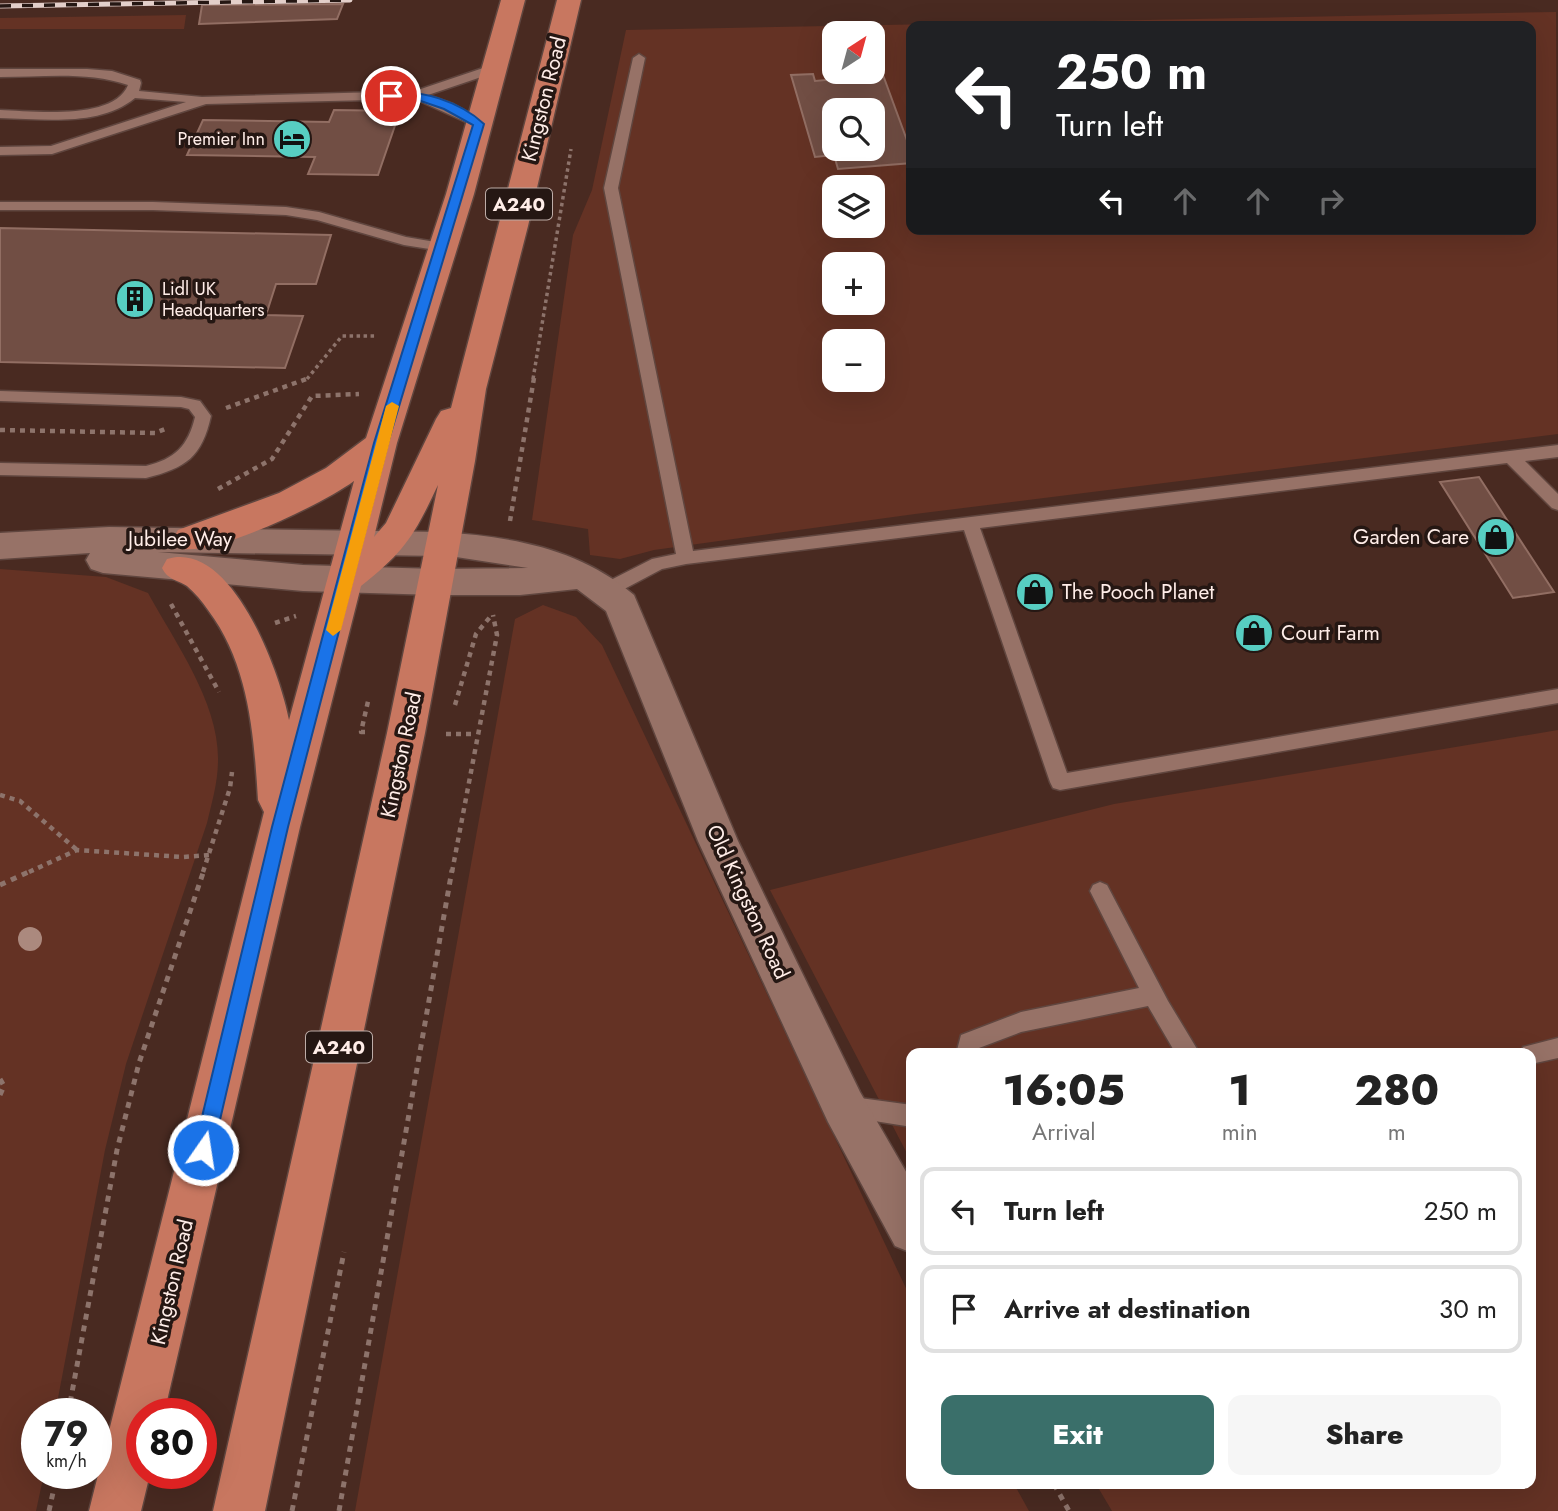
<!DOCTYPE html>
<html lang="en">
<head>
<meta charset="utf-8">
<style>
	:root { --surface:#fff; --page:#f6f6f6; --text:#222; --muted:#767676; --line:#e0e0e0; --accent:#3a6f6a }
	body { margin:0; font-family:Jost,sans-serif; background:var(--page); color:var(--text); height:100vh; display:flex; flex-direction:column; font-size:26px; white-space:nowrap }
	* { box-sizing:border-box; margin:0 }
	p { font-size:23px; color:var(--muted) }
	.icon { flex:none; width:38px; height:38px; fill:none; stroke:currentColor; stroke-width:2; stroke-linecap:round; stroke-linejoin:round }
	.map { position:relative; flex:1; overflow:hidden }
	.panel { position:absolute; left:906px; top:1048px; width:630px; height:441px; display:flex; flex-direction:column; background:var(--surface); border-radius:14px; box-shadow:0 7px 28px #0002 }
	.panel>* { flex:none }
	.banner { position:absolute; left:906px; top:21px; width:630px; height:214px; border-radius:14px; box-shadow:0 7px 28px #0002; background:#202124; color:#fff; overflow:hidden }
	.needle { width:46px; rotate:36deg }
	.buttons { position:absolute; left:822px; top:21px; display:grid; gap:14px }
	.buttons a { display:grid; place-items:center; width:63px; height:63px; border-radius:14px; background:var(--surface); box-shadow:0 7px 28px #0002; font-size:35px }
	.speed { position:absolute; left:21px; top:1398px; display:flex; gap:14px; font-size:35px; font-weight:700; text-align:center }
	.speed>* { display:grid; place-content:center; width:91px; height:91px; border-radius:50%; background:var(--surface); box-shadow:0 7px 28px #0002; line-height:1 }
	.speed small { font-size:18px; font-weight:400 }
	.speed .limit { border:10px solid #d22; background:#fff; color:#111 }
	.pin { position:absolute; display:grid; place-items:center; width:60px; height:60px; color:#fff; margin:-30px; border:4px solid #fff; border-radius:50%; box-shadow:0 2px 7px #0007 }
	.me { position:absolute; width:77px; margin:-38px; rotate:13deg; stroke-linejoin:round; filter:drop-shadow(0 0 5px #0008) }
	.turn { display:flex; align-items:center; gap:24px; height:147px; padding:0 35px; font-size:32px }
	.turn .icon { width:91px; height:91px; stroke-width:2.5 }
	.turn b { display:block; font-size:49px; line-height:60px }
	.lanes { display:flex; align-items:center; height:66px; padding:0 35px; background:#0003; justify-content:center; gap:35px; direction:ltr }
	.lanes .off { opacity:.35 }
	.eta { display:flex; justify-content:space-evenly; align-items:center; height:119px; text-align:center }
	.eta b { font-size:42px; font-weight:800; line-height:49px }
	.cta { display:flex; gap:14px; margin-top:auto; padding:14px 35px }
	.cta a { flex:1; height:80px; border-radius:14px; background:var(--accent); color:#fff; font-size:28px; font-weight:800; line-height:80px; text-align:center }
	.cta a+a { background:var(--page); color:var(--text) }
	ul { padding:0; list-style:none }
	li { display:flex; align-items:center; gap:21px; height:88px; margin:0 14px 10px; padding:0 21px; border:4px solid var(--line); border-radius:14px }
	li div { flex:1 }
	li b { display:block; font-size:26px }
	li em { font-style:normal }
	.map>svg:first-child { display:block }
	.green { fill:#643224; fill-rule:evenodd }
	.building { fill:#714e44; stroke:#926e63; stroke-width:2; fill-rule:evenodd }
	.lines { fill:none; stroke-linecap:round; stroke-linejoin:round }
	.service-casing { stroke:#60463f; stroke-width:3 }
	.minor-casing { stroke:#60463f; stroke-width:3 }
	.tertiary-casing { stroke:#60463f; stroke-width:3 }
	.trunk-casing { stroke:#60463f; stroke-width:3 }
	.path-far2 { stroke:#8d736b; stroke-width:3.5; stroke-dasharray:3.5 3.5; stroke-linecap:butt }
	.path-far1 { stroke:#8d736b; stroke-width:4.5; stroke-dasharray:5 5; stroke-linecap:butt }
	.path { stroke:#8d736b; stroke-width:5; stroke-dasharray:6 6; stroke-linecap:butt }
	.service { fill:#977267; fill-rule:evenodd }
	.minor { fill:#977267; fill-rule:evenodd }
	.tertiary { fill:#977267; fill-rule:evenodd }
	.trunk { fill:#c87760; fill-rule:evenodd }
	.rail-casing { stroke:#e3cfca; stroke-width:5 }
	.rail { stroke:#251713; stroke-width:3.5; stroke-dasharray:11; stroke-linecap:butt }
	.tree { fill:#ab897e }
	.route { fill:#1a73e8; stroke:#114b97; stroke-width:2 }
	.slow { fill:#f59e0b }
	.labels { text-anchor:middle; stroke-width:7; stroke-linejoin:round; paint-order:stroke }
	.far-poi-label { font-size:18px; fill:#ffede8; stroke:#251713; text-anchor:end }
	.shield { fill:#251713; stroke:#beada8; stroke-width:2 }
	.shield-label { font-size:19px; font-weight:bold; fill:#ffede8 }
	.street-label { font-size:21px; fill:#ffede8; stroke:#251713 }
	.poi-label { font-size:21px; fill:#ffede8; stroke:#251713; text-anchor:start }
</style>
</head>
<body>
<div class="map">
<svg width="1558" height="1511" viewBox="0 0 1558 1511">
	<rect width="100%" height="100%" fill="#492a21"/>
	<!-- green -->
	<g class="green">
		<path d="M1556,12L1558,434L915,514L654,550L620,559L590,555L588,529L532,520L573,235L592,190L626,30ZM912,26H1531V229H912ZM835,33H873V72H835ZM835,110H873V149H835ZM835,187H873V226H835ZM835,264H873V303H835ZM835,341H873V380H835Z"/>
		<polygon points="186,15 184,29 0,29 0,18"/>
		<path d="M0,569L106,577L148,593C175,642 219,703 218,760C218,782 212,802 207,823L126,1064L105,1150L55,1414H37V1474H44L36,1511H0Z"/>
		<polygon points="543,605 576,617 602,645 912,1301 912,1484 1014,1484 1029,1511 355,1511 515,619"/>
		<polygon points="1558,730 1558,1511 1112,1511 1096,1484 1531,1484 1531,1054 912,1054 912,1163 770,890 1114,804"/>
	</g>
	<!-- building -->
	<g class="building">
		<polygon points="343,4 337,19 199,24 202,5"/>
		<path d="M813,74L815,81L883,75L912,154V163L838,169L834,155L815,157L791,75ZM835,110H873V149H835Z"/>
		<polygon points="334,110 400,111 378,175 308,174 315,157 187,155 203,120 329,122"/>
		<polygon points="0,228 331,235 316,284 276,284 266,315 303,316 285,368 0,362"/>
		<polygon points="1479,477 1554,592 1513,598 1440,482"/>
	</g>
	<g class="lines">
		<defs>
			<g id="service">
				<polygon points="639,54 645,58 618,188 693,551 1558,445 1558,457 1525,461 1558,494 1558,510 1552,508 1507,463 980,528 1067,773 1558,689 1558,703 1060,790 1053,788 1050,782 964,530 686,564 662,569 613,595 601,595 598,590 601,585 652,559 676,554 604,188 633,58"/>
				<path d="M495,64L501,68L499,71L428,95L453,104L484,121V127L479,128L415,99L206,104L52,154L0,155V147L51,146L186,102L135,98C100,127 43,119 0,118V110C32,111 114,121 128,85C88,71 42,77 0,77V69H87L112,71L140,80L141,83L139,91L202,97L415,91Z"/>
				<polygon points="0,202 153,202 286,207 319,212 406,237 447,244 449,247 442,251 404,245 317,220 286,215 153,210 0,210"/>
				<path d="M0,391L181,397L200,401L211,416C202,457 186,468 146,478L0,475V463L146,466C175,459 188,446 195,417L189,409L181,407L0,401Z"/>
				<polygon points="1100,882 1107,885 1168,1001 1200,1054 1176,1054 1148,1006 1021,1032 979,1048 978,1054 956,1054 961,1035 1021,1012 1139,988 1090,891 1093,885"/>
				<polygon points="1558,1038 1558,1058 1531,1064 1531,1054 1520,1054 1523,1047"/>
				<polygon points="845,1096 912,1105 912,1127 837,1115 834,1107 837,1099"/>
			</g>
			<path id="minor" d="M442,532C512,537 579,548 634,595L738,841L860,1092L912,1182V1253L895,1246L828,1122L698,841L606,611L577,589L520,595H436L424,591L418,582L424,573L436,569L528,568L430,553L425,544L430,535Z"/>
			<polygon id="tertiary" points="109,527 442,532 454,535 459,544 454,553 442,556 158,552 303,565 436,569 448,573 454,582 448,591 436,595 303,591 103,573 91,569 86,560 90,553 0,559 0,533"/>
			<path id="trunk" d="M501,0H525L474,194L397,443L374,537L386,523L436,419L441,411L451,408L557,0H581L528,226L486,389L475,461L425,733L265,1511H213L387,733L438,485C414,536 405,551 361,586L300,827L164,1414H142V1474H150L141,1511H89L264,812L258,800C254,735 249,664 208,610C202,601 195,593 187,586C176,579 168,580 162,568L167,559C232,539 280,673 289,720L354,481C324,503 212,558 178,548L173,539L178,530L279,493L326,468L366,438L446,194Z"/>
		</defs>
		<!-- service casing -->
		<use href="#service" class="service-casing"/>
		<!-- minor casing -->
		<use href="#minor" class="minor-casing"/>
		<!-- tertiary casing -->
		<use href="#tertiary" class="tertiary-casing"/>
		<!-- trunk casing -->
		<use href="#trunk" class="trunk-casing"/>
		<!-- path-far2 -->
		<g class="path-far2">
			<polyline points="307,379 342,336 377,336"/>
			<polyline points="533,379 571,149"/>
		</g>
		<!-- path-far1 -->
		<g class="path-far1">
			<polyline points="226,408 309,378"/>
			<polyline points="0,430 155,433 165,429"/>
			<polyline points="218,489 272,459 312,396 359,394"/>
			<polyline points="510,521 534,378"/>
			<polyline points="171,604 219,692"/>
			<polyline points="275,623 296,616"/>
			<polyline points="455,705 476,634 490,617"/>
			<polyline points="365,732 361,732 369,697"/>
			<polyline points="446,734 476,734"/>
			<polyline points="0,795 20,801 77,850"/>
			<polyline points="29,872 77,850 183,857 209,855"/>
			<polyline points="203,872 230,788 232,772"/>
			<polyline points="452,872 497,635 493,615"/>
		</g>
		<!-- path -->
		<g class="path">
			<polyline points="0,885 33,870"/>
			<polyline points="0,1079 4,1086 0,1095"/>
			<polyline points="68,1414 117,1150 139,1063 204,870"/>
			<polyline points="1054,1484 1069,1511"/>
			<polyline points="49,1511 57,1474"/>
			<polyline points="292,1511 344,1252"/>
			<polyline points="339,1511 452,870"/>
		</g>
		<!-- service -->
		<use href="#service" class="service"/>
		<!-- minor -->
		<use href="#minor" class="minor"/>
		<!-- tertiary -->
		<use href="#tertiary" class="tertiary"/>
		<!-- trunk -->
		<use href="#trunk" class="trunk"/>
		<defs>
			<polyline id="rail" points="0,6 350,0"/>
		</defs>
		<!-- rail casing -->
		<use href="#rail" class="rail-casing"/>
		<!-- rail -->
		<use href="#rail" class="rail"/>
	</g>
	<!-- trees -->
	<circle class="tree" cx="30" cy="939" r="12"/>
	<!-- route -->
	<path class="route" d="M387,93C419,88 461,102 484,124L388,443L288,827L213,1150L210,1156L203,1159L196,1156L194,1150L272,827L374,443L473,125L444,109L415,99L387,98Z"/>
	<!-- slow -->
	<polygon class="slow" points="392,402 399,406 341,630 333,636 326,630 386,406"/>
	<!-- icons -->
	<defs>
		<symbol id="hotel-disc" viewBox="-11 -11 22 22"><circle r="9.5" fill="#57cec2" stroke="#251713"/><path d="M-6-4.5h1.5V1H6V5H4.5V3h-9V5H-6ZM-4 0a1.8 1.8 0 1 1 3.6 0ZM.5 0V-2.5h3Q6-2.5 6 0Z" fill="#111"/></symbol>
		<symbol id="building-disc" viewBox="-11 -11 22 22"><circle r="9.5" fill="#57cec2" stroke="#251713"/><path d="M-4-6H4V6H1V3H-1V6H-4ZM-2.5-4.3h1.7v1.8h-1.7ZM.8-4.3h1.7v1.8H.8ZM-2.5-1h1.7V.8h-1.7ZM.8-1h1.7V.8H.8Z" fill="#111"/></symbol>
		<symbol id="shop-disc" viewBox="-11 -11 22 22"><circle r="9.5" fill="#57cec2" stroke="#251713"/><path d="M-5-2.5h2.3a2.7 3.5 0 0 1 5.4 0H5L5.5 6h-11ZM-1.5-2.5h3a1.5 2.3 0 0 0-3 0Z" fill="#111"/></symbol>
	</defs>
	<g fill-rule="evenodd">
		<use href="#hotel-disc" x="270" y="117" width="44" height="44"/>
		<use href="#building-disc" x="113" y="277" width="44" height="44"/>
		<use href="#shop-disc" x="1474" y="515" width="44" height="44"/>
		<use href="#shop-disc" x="1013" y="570" width="44" height="44"/>
		<use href="#shop-disc" x="1232" y="611" width="44" height="44"/>
	</g>
	<g class="labels">
		<!-- far-poi labels -->
		<g class="far-poi-label">
			<text x="265" y="145">Premier Inn</text>
			<text x="162" y="295" text-anchor="start">Lidl UK<tspan x="162" dy="21">Headquarters</tspan></text>
		</g>
		<!-- shield labels -->
		<g class="shield">
			<rect x="486" y="188.5" width="66" height="31" rx="5"/>
			<rect x="306" y="1031.5" width="66" height="31" rx="5"/>
		</g>
		<g class="shield-label">
			<text x="519" y="211">A240</text>
			<text x="339" y="1054">A240</text>
		</g>
		<!-- street labels -->
		<g class="street-label">
			<text transform="translate(544 99) rotate(-76)" y="7">Kingston Road</text>
			<text x="180" y="546">Jubilee Way</text>
			<text transform="translate(401 755) rotate(-78)" y="7">Kingston Road</text>
			<text transform="translate(748 902) rotate(65)" y="7">Old Kingston Road</text>
			<text transform="translate(172 1282) rotate(-77)" y="7">Kingston Road</text>
		</g>
		<!-- poi labels -->
		<g class="poi-label">
			<text x="1469" y="544" text-anchor="end">Garden Care</text>
			<text x="1062" y="599">The Pooch Planet</text>
			<text x="1281" y="640">Court Farm</text>
		</g>
	</g>
</svg>
<div class="buttons">
<a><svg class="needle" viewBox="-14 -14 28 28"><path d="M0-13l5 13h-10z" fill="#e53935"/><path d="M0 13l5-13h-10z" fill="#767676"/></svg></a>
<a><svg class="icon" aria-label="search" viewBox="0 0 24 24"><circle cx="10" cy="10" r="6"/><path d="M15 15l6 6"/></svg></a>
<a><svg class="icon" aria-label="layers" viewBox="0 0 24 24"><path d="M12 4l9 5-9 5-9-5zM3 14l9 5 9-5"/></svg></a>
<a>+</a>
<a>−</a>
</div>
<div class="speed"><div>79<small>km/h</small></div><div class="limit">80</div></div>
<div class="pin" style="left:391px;top:96px;background:#d93025"><svg class="icon" aria-label="arrive" viewBox="0 0 24 24"><path d="M6 21V4h12l-3 4 3 4H6"/></svg></div>
<svg class="me" style="left:203px;top:1150px" viewBox="-20 -20 40 40"><circle r="17" fill="#1a73e8" stroke="#fff" stroke-width="3"/><path d="M0-11L8 9 0 5-8 9z" fill="#fff"/></svg>
<div class="banner">
<div class="turn"><svg class="icon" aria-label="left" viewBox="0 0 24 24"><path d="M17 20v-9H6M10 6l-5 5 5 5"/></svg><div><b>250 m</b>Turn left</div></div>
<div class="lanes"><svg class="icon" aria-label="left" viewBox="0 0 24 24"><path d="M17 20v-9H6M10 6l-5 5 5 5"/></svg><svg class="icon off" aria-label="ahead" viewBox="0 0 24 24"><path d="M12 20V5M6 11l6-6 6 6"/></svg><svg class="icon off" aria-label="ahead" viewBox="0 0 24 24"><path d="M12 20V5M6 11l6-6 6 6"/></svg><svg class="icon off" aria-label="right" viewBox="0 0 24 24"><path d="M7 20v-9h11M14 6l5 5-5 5"/></svg></div>
</div>
<section class="panel">
<div class="eta">
<div><b>16:05</b><p>Arrival</p></div>
<div><b>1</b><p>min</p></div>
<div><b>280</b><p>m</p></div>
</div>
<ul>
<li><svg class="icon" aria-label="left" viewBox="0 0 24 24"><path d="M17 20v-9H6M10 6l-5 5 5 5"/></svg><div><b>Turn left</b></div><em>250 m</em></li>
<li><svg class="icon" aria-label="arrive" viewBox="0 0 24 24"><path d="M6 21V4h12l-3 4 3 4H6"/></svg><div><b>Arrive at destination</b></div><em>30 m</em></li>
</ul>
<div class="cta"><a>Exit</a><a>Share</a></div>
</section>
</div>
</body>
</html>
